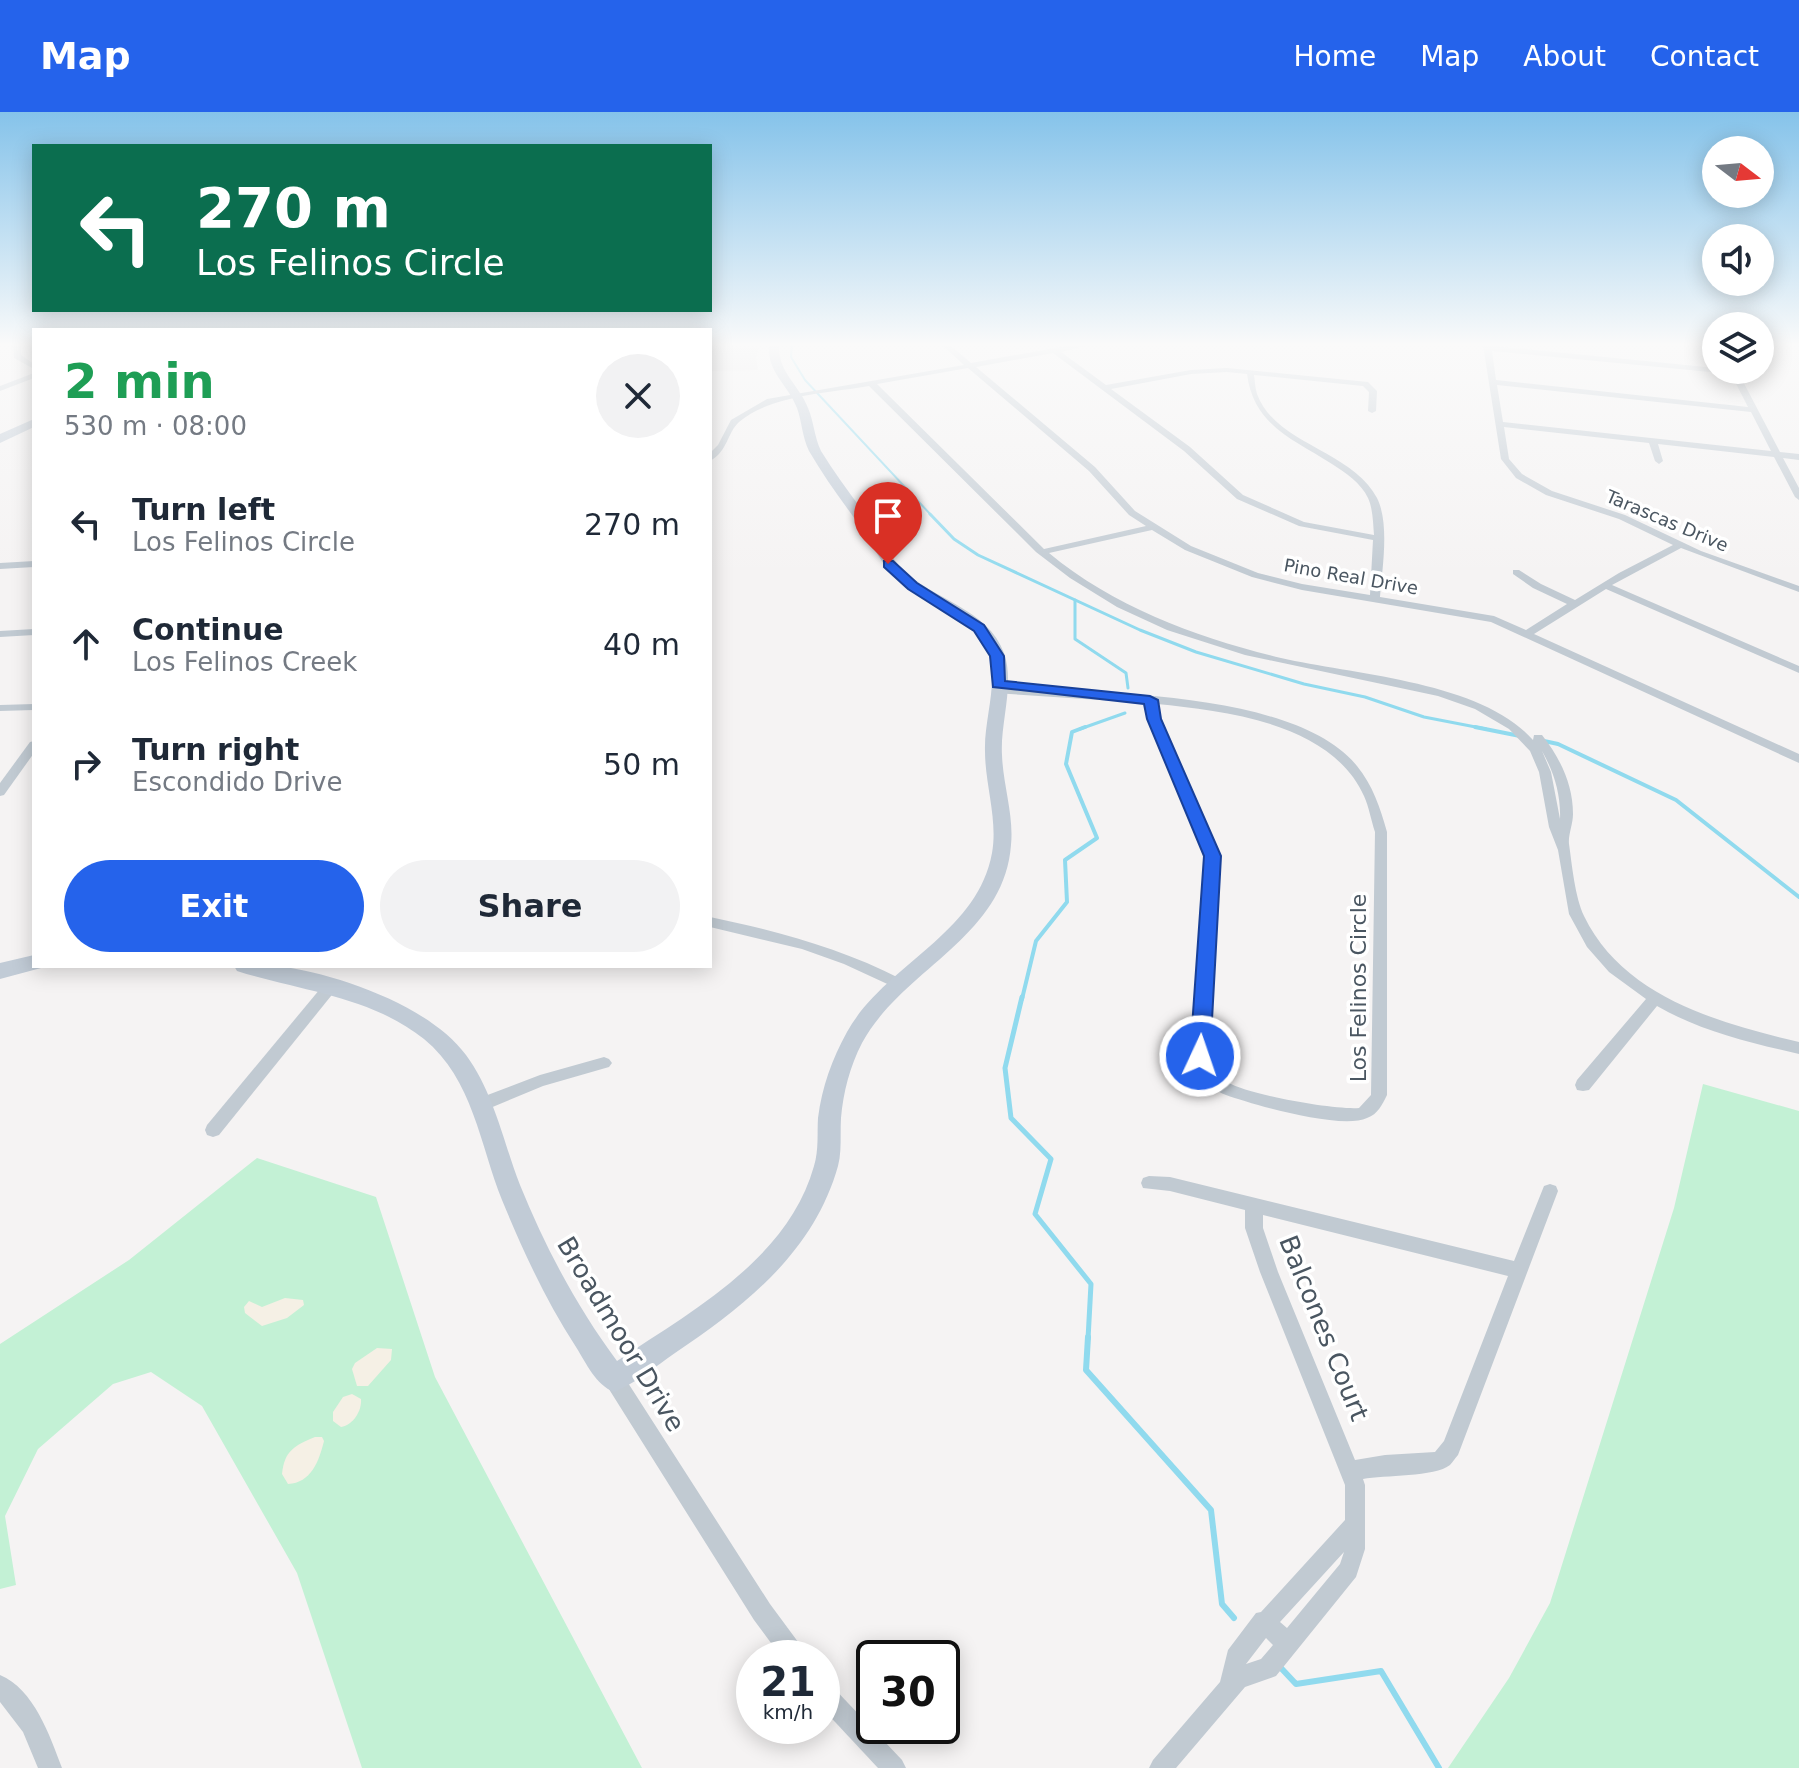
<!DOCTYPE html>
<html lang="en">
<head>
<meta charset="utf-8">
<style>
	:root { --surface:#fff; --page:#f2f2f3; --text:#1f2937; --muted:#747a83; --accent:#2563eb }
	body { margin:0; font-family:"DejaVu Sans",sans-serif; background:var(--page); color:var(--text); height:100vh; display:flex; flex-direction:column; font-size:30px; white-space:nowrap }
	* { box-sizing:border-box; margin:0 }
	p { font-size:26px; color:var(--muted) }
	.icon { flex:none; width:44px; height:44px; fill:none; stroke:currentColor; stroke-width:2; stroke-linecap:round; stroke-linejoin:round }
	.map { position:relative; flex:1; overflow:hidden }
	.details { position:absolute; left:32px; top:216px; width:680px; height:640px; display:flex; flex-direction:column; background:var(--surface); border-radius:0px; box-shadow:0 4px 20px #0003 }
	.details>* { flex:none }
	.banner { position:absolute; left:32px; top:32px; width:680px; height:168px; border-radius:0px; box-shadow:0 4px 20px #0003; background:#0b6e4f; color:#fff; overflow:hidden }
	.needle { width:52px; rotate:106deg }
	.controls { position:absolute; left:1702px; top:24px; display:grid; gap:16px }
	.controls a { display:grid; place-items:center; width:72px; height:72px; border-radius:50%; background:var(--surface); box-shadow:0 4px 20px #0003; font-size:40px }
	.speed { position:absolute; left:736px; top:1528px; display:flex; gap:16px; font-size:40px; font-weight:700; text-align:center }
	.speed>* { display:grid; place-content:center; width:104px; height:104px; border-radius:50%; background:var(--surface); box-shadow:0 4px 20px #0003; line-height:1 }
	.speed small { font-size:20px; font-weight:400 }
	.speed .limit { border:4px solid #111; border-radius:12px; background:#fff; color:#111 }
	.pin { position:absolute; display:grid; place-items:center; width:68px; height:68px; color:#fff; margin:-82px -34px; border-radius:50% 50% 50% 0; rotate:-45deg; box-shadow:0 0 8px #0007 }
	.pin .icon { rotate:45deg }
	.me { position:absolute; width:88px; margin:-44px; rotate:3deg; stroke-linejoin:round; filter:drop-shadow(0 0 6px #0008) }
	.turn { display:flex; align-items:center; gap:28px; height:168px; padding:0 32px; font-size:36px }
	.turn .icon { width:104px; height:104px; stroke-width:2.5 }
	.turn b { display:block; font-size:56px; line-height:68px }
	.round { display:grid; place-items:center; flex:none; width:84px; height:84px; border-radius:42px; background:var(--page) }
	.headline { display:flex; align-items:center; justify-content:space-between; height:136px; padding:0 32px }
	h1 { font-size:48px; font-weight:600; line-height:60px; color:#1e9e55 }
	.primary-button { display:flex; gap:16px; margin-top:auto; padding:16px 32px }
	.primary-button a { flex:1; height:92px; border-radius:48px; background:var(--accent); color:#fff; font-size:32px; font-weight:600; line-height:92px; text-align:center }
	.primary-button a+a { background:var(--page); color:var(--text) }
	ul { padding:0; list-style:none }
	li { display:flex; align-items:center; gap:24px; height:120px; padding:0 32px }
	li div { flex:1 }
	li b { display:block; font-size:30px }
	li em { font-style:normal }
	header { display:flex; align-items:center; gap:48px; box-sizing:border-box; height:112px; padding:0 40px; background:var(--accent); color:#fff }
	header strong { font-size:38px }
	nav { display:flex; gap:44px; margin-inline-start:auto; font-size:28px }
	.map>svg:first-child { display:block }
	.education { fill:#e6e4e5 }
	.green { fill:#c3f1d5 }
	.sand { fill:#f5f0e5 }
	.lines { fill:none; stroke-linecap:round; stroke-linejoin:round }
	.stream-far4 { stroke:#90daee; stroke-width:2 }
	.stream-far3 { stroke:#90daee; stroke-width:3 }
	.stream-far2 { stroke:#90daee; stroke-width:4 }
	.stream-far1 { stroke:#90daee; stroke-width:5 }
	.stream { stroke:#90daee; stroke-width:6 }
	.street { fill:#c1cad2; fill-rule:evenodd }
	.secondary { fill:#c1cbd6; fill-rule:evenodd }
	.route { fill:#2563eb; stroke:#184099; stroke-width:2 }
	.labels { text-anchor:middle; stroke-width:7; stroke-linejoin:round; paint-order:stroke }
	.far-street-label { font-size:18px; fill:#4a5661; stroke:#fff }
	.street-label { font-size:22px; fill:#4a5661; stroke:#fff }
	.near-street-label { font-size:26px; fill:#4a5661; stroke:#fff }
</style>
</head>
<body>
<header>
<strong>Map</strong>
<nav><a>Home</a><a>Map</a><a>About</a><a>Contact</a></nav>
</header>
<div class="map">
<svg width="1799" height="1656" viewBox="0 0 1799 1656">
	<rect width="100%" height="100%" fill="#f5f3f3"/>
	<!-- education -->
	<polygon class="education" points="710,233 759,233 756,246 758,258 710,259"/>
	<!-- green -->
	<g class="green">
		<polygon points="1703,972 1799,999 1799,1656 1448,1656 1509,1566 1550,1491 1674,1096"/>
		<polygon points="257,1046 376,1085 435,1265 642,1656 362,1656 297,1461 202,1294 151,1260 113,1272 38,1337 5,1404 16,1473 0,1477 0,1232 129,1148"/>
	</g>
	<!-- sand -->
	<g class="sand">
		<polygon points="285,1186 303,1188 304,1193 287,1206 262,1214 245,1201 244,1195 249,1189 262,1195"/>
		<polygon points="377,1236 392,1237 391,1248 368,1274 357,1274 352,1257 355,1251"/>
		<path d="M352,1282L361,1287C362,1299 353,1313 341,1315L333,1309V1300L343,1285Z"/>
		<path d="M315,1325H322L324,1329C319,1349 311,1371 288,1372L282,1362C284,1339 295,1333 315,1325Z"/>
	</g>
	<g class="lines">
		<!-- stream-far4 -->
		<polyline class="stream-far4" points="792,233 791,245 805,268 932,404"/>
		<!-- stream-far3 -->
		<g class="stream-far3">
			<polyline points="930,402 954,427 978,443 1140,518 1196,540 1304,572 1365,585 1424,605 1486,617"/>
			<polyline points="1075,488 1075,527 1126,561 1128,576"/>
			<polyline points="1080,617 1125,601"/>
		</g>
		<!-- stream-far2 -->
		<g class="stream-far2">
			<polyline points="1475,615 1520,624"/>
			<polyline points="1544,629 1558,632 1676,688 1799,785"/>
			<polyline points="1022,887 1036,829 1067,790 1065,748 1097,726 1066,652 1072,620 1085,615"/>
		</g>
		<!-- stream-far1 -->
		<polyline class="stream-far1" points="1022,885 1005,956 1011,1006 1051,1047 1035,1102 1091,1172 1088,1227"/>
		<!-- stream -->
		<g class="stream">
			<polyline points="1088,1225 1086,1258 1211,1398 1222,1492 1234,1506"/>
			<polyline points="1281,1556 1296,1572 1381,1559 1439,1656"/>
		</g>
		<!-- street -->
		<g class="street">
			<polygon points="13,233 21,233 21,243 34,252 34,257 14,246"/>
			<path d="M942,233H950L971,251L1072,233H1090L1061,240L1106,273L1191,258L1227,256L1368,270L1377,279L1376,299L1372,301L1368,299L1369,280L1363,274L1254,263C1255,269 1255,276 1257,282C1275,332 1353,339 1377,386C1390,412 1382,457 1380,485L1494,504L1526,518L1567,492L1533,476L1513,462V458H1519L1541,472L1575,488L1619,461L1673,433L1619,407L1546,383L1516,366L1501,347L1483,233L1716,256V258H1737L1780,340L1799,342V348L1783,346L1799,376V388L1795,385L1774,345L1658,332L1663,349L1659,352L1655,349L1649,331L1504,315L1509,347L1522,362L1552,379L1625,403L1701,439L1799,474V480L1681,436L1612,473L1799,554V561L1606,477L1534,522L1799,642V651L1491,510L1302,478L1252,465L1185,438L1152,418L1049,441C1115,496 1199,526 1281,546C1355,563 1481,569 1533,628L1534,623H1542C1560,646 1573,672 1573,702C1573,712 1568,723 1569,732C1572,753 1575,785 1584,804C1623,885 1719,911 1799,930V942C1751,931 1700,919 1657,894L1589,978L1583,979L1577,978L1575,973L1577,968L1646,887L1609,860L1587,835L1569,802L1558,738L1549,715L1539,660L1530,639L1509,617L1475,597L1438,584L1245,543L1167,518L1117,495L1070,466L1036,440L869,274C829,281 771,283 739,310C727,321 728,339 710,349V341L718,333L731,308L767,287L964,253ZM1492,239L1731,262L1748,295L1496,268ZM1053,241L1184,339L1237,387L1299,414L1373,428L1370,483L1302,472L1258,461L1191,434L1135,399L1095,355L976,255ZM968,256L1089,359L1129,403L1146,414L1044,437L877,272ZM1227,260L1247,262C1254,314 1293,327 1332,352C1346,361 1361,371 1368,386C1373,397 1373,411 1374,423L1304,410L1243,383L1190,335L1111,277L1191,262ZM1497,273L1751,300L1771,339L1503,310ZM1542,639C1554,660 1561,683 1560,707L1551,660Z"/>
			<polygon points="34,261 34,266 0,279 0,274"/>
			<polygon points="34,449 34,455 0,457 0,451"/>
			<polygon points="34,517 34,523 0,525 0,519"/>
			<path d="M998,576C1091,581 1294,577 1357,654C1373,674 1380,695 1387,720V983C1382,993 1378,1002 1367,1006C1341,1018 1254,993 1226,983C1206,975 1196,960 1192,939L1206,744L1148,607L1145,591L994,581V577ZM1157,592C1226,599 1331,611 1364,684C1369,695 1371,708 1375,720L1371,983L1359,996C1334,998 1249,983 1227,970C1215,964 1210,952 1208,939L1220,744L1160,607Z"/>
			<polygon points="34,592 34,598 0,599 0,593"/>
			<polygon points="34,629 34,641 4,683 0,684 0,671 30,630"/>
			<path d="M710,805C777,819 840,836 901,867L903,871L901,875L896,876L844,852L802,837L710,815Z"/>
			<polygon points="330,869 335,871 337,875 335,879 219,1023 213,1025 207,1023 205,1018 207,1013 325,871"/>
			<polygon points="604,945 609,947 612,951 609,955 543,974 483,999 477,997 475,992 477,987 540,963"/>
			<path d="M1149,1064L1170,1065L1514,1149L1544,1074L1550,1072L1556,1074L1558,1079L1458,1343C1455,1346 1453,1350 1450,1353C1435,1365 1384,1363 1363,1367L1365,1373V1437L1356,1465L1276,1564L1245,1575L1176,1656H1149L1153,1648L1220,1570L1228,1538L1256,1501L1261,1500L1345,1408V1373L1260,1160L1245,1116V1098L1170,1079L1143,1076L1141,1071L1143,1066ZM1263,1103L1508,1164L1444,1329L1435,1340L1385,1343L1355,1348L1278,1160L1263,1116ZM1344,1440L1340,1452L1287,1516L1280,1510ZM1266,1526L1273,1533L1261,1547L1246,1552Z"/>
			<polygon points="614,1258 621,1260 770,1492 804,1538 807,1546 782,1546 754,1508 607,1274 605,1267 607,1260"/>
			<path d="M0,1563C34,1577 50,1624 62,1656H38L23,1620L0,1590Z"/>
			<polygon points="822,1569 830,1572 902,1648 906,1656 878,1656 822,1596"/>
		</g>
		<!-- secondary -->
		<g class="secondary">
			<path d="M769,233H779C778,261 799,272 808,296C814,310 814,324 821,339C837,365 855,388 873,413C883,428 890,445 903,458C934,488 988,497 1004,541C1015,572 1000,611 1002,643C1003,673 1014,703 1011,733C1004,826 902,857 862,931C850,954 843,981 841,1006C840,1022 842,1039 838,1054C814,1140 745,1194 675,1241C655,1255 636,1271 614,1280C596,1273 586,1251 576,1235C546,1189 523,1139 502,1088C480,1033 473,967 424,927C370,884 300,879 237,859L234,854C248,854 263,852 277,854C336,861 430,894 466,943C494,981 503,1029 520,1073C545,1135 577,1195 617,1249C692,1199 788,1147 814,1054C819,1038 817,1021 818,1006C822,975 832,947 847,920C885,852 977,823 992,741C998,707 985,673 985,639C984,608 998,573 989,543C979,507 934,495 907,475C884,459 875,436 860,414C842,389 824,365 809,339C802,324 802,310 797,296C788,272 767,261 769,233Z"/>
			<polygon points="34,307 34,315 0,331 0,322"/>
			<polygon points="34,843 34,854 43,854 41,856 0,867 0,851"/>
		</g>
	</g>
	<!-- sky -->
	<linearGradient id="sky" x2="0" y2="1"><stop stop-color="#85c3ea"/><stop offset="0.5" stop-color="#fafafa"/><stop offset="1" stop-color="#fafafa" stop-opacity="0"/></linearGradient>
	<rect width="1799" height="465" fill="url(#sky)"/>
	<!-- route -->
	<polygon class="route" points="884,449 893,449 917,471 984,513 1004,544 1005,569 1150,584 1158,588 1161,607 1221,744 1210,944 1207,950 1193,950 1190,944 1204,744 1147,607 1144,592 993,575 990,544 974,519 908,477 884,455"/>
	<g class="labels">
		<!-- far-street labels -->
		<g class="far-street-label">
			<text transform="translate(1667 409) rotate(23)" y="6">Tarascas Drive</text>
			<text transform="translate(1351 465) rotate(10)" y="6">Pino Real Drive</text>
		</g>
		<!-- street labels -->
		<g class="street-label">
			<text transform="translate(1358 876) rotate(-90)" y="8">Los Felinos Circle</text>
		</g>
		<!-- near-street labels -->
		<g class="near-street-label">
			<text transform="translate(1324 1216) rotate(68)" y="9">Balcones Court</text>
			<text transform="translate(621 1222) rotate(59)" y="9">Broadmoor Drive</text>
		</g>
	</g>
</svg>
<div class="controls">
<a><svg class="needle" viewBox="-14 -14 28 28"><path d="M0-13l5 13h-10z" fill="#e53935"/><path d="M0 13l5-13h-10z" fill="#747a83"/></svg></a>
<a><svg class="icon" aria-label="sound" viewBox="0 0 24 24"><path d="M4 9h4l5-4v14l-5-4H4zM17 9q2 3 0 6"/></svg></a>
<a><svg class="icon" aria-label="layers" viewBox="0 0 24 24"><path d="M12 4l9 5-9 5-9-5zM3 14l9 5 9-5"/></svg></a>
</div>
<div class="speed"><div>21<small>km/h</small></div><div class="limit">30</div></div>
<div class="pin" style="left:888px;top:452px;background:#d93025"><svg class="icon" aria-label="arrive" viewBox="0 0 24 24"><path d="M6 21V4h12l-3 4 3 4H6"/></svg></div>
<svg class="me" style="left:1200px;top:944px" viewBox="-20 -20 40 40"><circle r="17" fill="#2563eb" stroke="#fff" stroke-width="3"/><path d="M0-11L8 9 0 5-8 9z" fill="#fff"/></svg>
<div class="banner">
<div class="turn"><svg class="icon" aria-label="left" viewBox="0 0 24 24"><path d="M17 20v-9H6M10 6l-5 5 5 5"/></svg><div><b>270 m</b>Los Felinos Circle</div></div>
</div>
<section class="details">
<div class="headline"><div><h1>2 min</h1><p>530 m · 08:00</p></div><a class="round"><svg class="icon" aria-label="close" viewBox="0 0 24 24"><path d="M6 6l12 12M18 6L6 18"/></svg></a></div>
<ul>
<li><svg class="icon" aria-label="left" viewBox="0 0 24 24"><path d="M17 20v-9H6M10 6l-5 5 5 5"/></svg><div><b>Turn left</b><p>Los Felinos Circle</p></div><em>270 m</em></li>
<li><svg class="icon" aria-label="ahead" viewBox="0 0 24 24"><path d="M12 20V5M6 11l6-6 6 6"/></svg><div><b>Continue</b><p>Los Felinos Creek</p></div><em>40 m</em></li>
<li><svg class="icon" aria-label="right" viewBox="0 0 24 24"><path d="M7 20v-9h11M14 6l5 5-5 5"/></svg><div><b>Turn right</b><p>Escondido Drive</p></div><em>50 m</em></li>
</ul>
<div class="primary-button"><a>Exit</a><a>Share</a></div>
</section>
</div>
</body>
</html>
